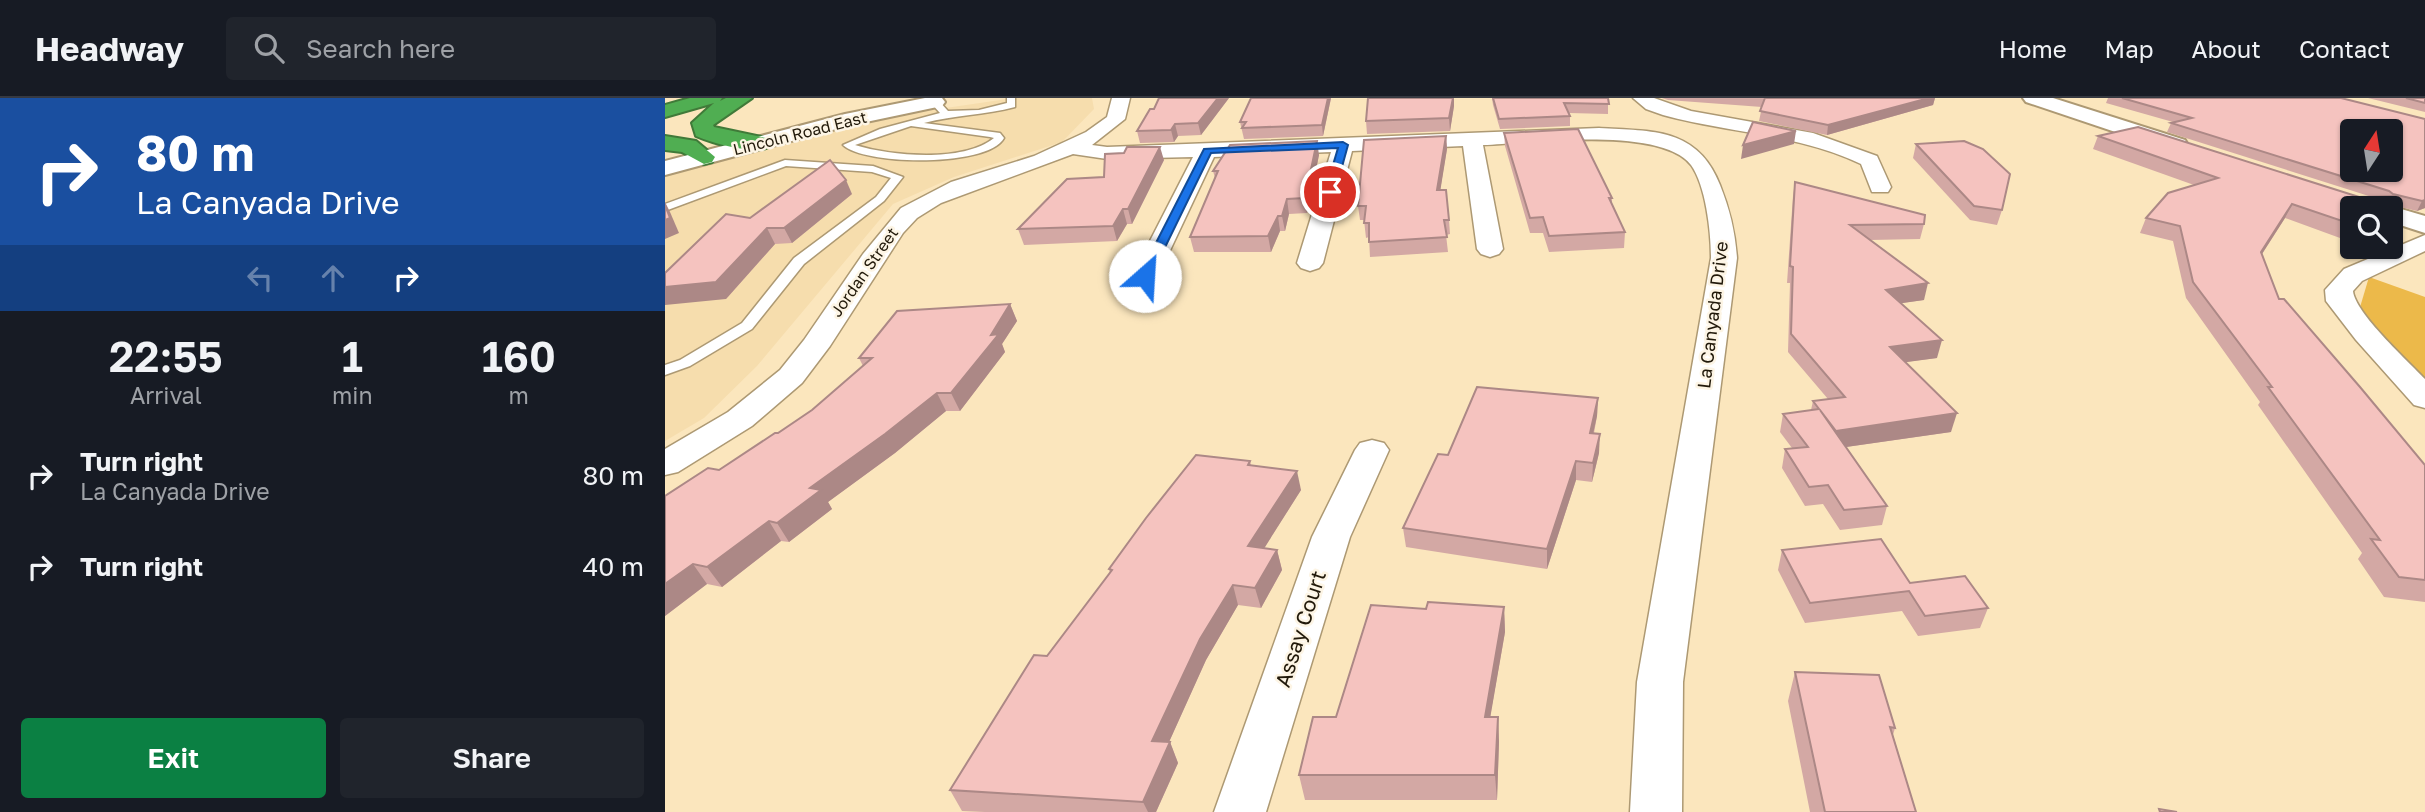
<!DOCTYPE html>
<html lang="en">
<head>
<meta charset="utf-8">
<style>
	:root { --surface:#171b24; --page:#20242c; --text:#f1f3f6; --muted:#9ea1a6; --line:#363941; --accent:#0b8043 }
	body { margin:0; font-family:"Golos Text",sans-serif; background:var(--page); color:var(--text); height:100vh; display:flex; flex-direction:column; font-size:26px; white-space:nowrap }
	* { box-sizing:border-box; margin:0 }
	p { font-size:23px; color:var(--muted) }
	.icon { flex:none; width:38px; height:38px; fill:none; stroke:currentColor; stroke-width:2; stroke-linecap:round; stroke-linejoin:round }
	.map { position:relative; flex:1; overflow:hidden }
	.details { display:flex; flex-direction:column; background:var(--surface); width:665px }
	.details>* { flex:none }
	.hud { background:#1a4fa0; color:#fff; overflow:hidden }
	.needle { width:46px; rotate:12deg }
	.buttons { position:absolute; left:1675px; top:21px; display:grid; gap:14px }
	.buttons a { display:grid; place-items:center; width:63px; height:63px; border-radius:7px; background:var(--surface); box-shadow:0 2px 5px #0004; font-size:35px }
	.pin { position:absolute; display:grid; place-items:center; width:60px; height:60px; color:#fff; margin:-30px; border:4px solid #fff; border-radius:50%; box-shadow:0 2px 7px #0007 }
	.me { position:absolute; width:77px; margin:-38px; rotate:26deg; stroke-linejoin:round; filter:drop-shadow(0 0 5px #0008) }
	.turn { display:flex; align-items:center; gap:24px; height:147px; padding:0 21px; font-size:32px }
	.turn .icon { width:91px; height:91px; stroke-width:2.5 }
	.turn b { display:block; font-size:49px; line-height:60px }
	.lanes { display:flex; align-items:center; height:66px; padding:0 21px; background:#0003; justify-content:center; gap:35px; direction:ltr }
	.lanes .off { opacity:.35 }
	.eta { display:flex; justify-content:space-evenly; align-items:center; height:119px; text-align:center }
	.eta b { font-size:42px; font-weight:600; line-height:49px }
	.cta { display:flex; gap:14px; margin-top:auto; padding:14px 21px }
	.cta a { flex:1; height:80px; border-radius:7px; background:var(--accent); color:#fff; font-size:28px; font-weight:600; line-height:80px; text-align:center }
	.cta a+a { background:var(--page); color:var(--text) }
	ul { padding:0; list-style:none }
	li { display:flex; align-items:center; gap:21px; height:91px; padding:0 21px }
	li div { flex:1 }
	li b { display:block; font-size:26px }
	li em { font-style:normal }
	header { display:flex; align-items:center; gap:42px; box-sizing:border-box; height:98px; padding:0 35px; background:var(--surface); border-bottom:2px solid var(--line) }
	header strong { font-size:33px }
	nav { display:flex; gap:38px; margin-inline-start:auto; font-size:24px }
	.search { width:490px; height:63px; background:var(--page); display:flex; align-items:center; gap:18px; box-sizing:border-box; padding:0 24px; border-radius:7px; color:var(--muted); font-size:26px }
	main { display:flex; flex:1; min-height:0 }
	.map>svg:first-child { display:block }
	.built { fill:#f6ddad }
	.green { fill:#ecb94a }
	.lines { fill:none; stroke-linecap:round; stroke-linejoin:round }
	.lane-casing { stroke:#ad9973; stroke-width:3 }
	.street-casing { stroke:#ad9973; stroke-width:3 }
	.secondary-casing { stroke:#ad9973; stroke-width:4 }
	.highway-casing { stroke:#407a39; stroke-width:4 }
	.lane { fill:#fff; fill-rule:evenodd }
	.street { fill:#fff; fill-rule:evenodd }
	.secondary { fill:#fff; fill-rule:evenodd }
	.highway { fill:#50ae52; fill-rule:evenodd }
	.wall { fill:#d3a8a4 }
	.shaded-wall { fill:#ac8886 }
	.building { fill:#f5c3bf; stroke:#ac8886; stroke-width:2; fill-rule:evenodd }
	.route { fill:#1a73e8; stroke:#114b97; stroke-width:2 }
	.labels { text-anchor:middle; stroke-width:5; stroke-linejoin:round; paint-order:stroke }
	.far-street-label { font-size:16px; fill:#21190a; stroke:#fdf5e5 }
	.street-label { font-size:18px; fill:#21190a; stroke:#fdf5e5 }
	.near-street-label { font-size:21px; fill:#21190a; stroke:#fdf5e5 }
</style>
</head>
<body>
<header>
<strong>Headway</strong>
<div class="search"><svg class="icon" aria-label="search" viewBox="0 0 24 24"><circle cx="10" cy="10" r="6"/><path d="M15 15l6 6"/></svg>Search here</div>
<nav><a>Home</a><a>Map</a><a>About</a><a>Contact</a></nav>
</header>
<main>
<section class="details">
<div class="hud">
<div class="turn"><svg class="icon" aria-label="right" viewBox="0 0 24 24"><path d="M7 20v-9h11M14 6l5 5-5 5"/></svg><div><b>80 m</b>La Canyada Drive</div></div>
<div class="lanes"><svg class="icon off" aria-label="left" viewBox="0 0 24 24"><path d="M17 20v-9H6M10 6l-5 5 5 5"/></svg><svg class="icon off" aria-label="ahead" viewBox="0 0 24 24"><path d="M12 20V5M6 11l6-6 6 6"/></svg><svg class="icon" aria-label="right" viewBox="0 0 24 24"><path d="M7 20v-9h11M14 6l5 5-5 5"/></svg></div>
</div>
<div class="eta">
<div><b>22:55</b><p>Arrival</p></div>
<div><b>1</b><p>min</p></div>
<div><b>160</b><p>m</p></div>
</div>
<ul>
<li><svg class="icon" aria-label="right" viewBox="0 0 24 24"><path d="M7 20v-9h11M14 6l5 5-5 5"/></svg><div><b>Turn right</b><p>La Canyada Drive</p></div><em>80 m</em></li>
<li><svg class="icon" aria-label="right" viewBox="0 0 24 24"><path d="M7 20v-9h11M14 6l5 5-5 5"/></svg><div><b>Turn right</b></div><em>40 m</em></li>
</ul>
<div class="cta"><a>Exit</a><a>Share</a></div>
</section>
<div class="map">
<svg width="1760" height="714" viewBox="0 0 1760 714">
	<rect width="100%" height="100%" fill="#fbe6bd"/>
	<!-- built -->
	<polygon class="built" points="349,0 427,0 429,11 397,44 289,79 228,106 92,268 39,320 0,343 0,73 219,19"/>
	<!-- green -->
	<polygon class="green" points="1704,179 1760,199 1760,285 1693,216"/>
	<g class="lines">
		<defs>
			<g id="lane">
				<path d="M342,0H350V9C320,17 290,17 259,25L335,35L339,40C324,69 200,68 178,47L215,31L275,15L265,4L267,2H273L283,13L314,12L342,5ZM246,28L325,39L329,40C298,65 226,58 190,47Z"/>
				<polygon points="120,62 208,68 238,79 219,103 139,166 87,231 25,268 0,277 0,267 15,262 77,225 129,160 211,99 226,80 207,74 121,68 0,113 0,106"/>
			</g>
			<g id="street">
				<path d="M447,0H465L460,21L427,47L442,49L934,30C988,33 1033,30 1055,87C1065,112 1070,133 1072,160L1018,584L1017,714H965L972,584L1046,160C1046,134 1041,88 1026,67C996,28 865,45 818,47L838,151L834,156L825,159L816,156L812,151L798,48L687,53L658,165L654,170L645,173L636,170L632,165L666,54L549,59L493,178L489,184L480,186L471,184L467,178L528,59L442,61L408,56L276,105L252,120L238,135L165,248L137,285L87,328L13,374L0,377V351L63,314L115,272L139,242L198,156L236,110L286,84L369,58L421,34L442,19Z"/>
				<path d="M968,0H989L1026,13L1148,35L1212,58L1226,89L1223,94H1207L1196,66C1134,36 1063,35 998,17L981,11Z"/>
				<path d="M1760,137V153L1697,183L1688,193C1690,215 1743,263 1760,281V310L1749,307L1691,242L1661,203L1660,192L1679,171Z"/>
				<polygon points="707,342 719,345 724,352 685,439 601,714 549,714 647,439 690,352 695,345"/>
			</g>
			<g id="secondary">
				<polygon points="260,0 277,0 280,4 277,8 182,28 0,77 0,63 180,16"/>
				<polygon points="1358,0 1388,0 1520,42 1523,47 1520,52 1504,52 1361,4"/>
				<polygon points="1726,108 1760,118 1760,135 1726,124 1726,110 1718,110"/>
			</g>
			<g id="highway">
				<path d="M25,0H57L55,3L61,0H87L48,27L49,29L101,40L104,45L101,50C81,55 50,46 31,38L27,25L49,5L0,19V7Z"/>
				<polygon points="0,38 31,43 50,59 47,64 39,66 17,54 0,52"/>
			</g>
		</defs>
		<!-- lane casing -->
		<use href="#lane" class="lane-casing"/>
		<!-- street casing -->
		<use href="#street" class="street-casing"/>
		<!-- secondary casing -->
		<use href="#secondary" class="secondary-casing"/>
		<!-- highway casing -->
		<use href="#highway" class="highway-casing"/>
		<!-- lane -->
		<use href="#lane" class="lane"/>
		<!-- street -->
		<use href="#street" class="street"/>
		<!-- secondary -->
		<use href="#secondary" class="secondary"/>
		<!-- highway -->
		<use href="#highway" class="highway"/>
	</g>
	<!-- wall -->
	<g class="wall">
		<polygon points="564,0 536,37 513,38 509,44 475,45 472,33 489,11"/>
		<polygon points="586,0 666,0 658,38 579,41 575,24"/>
		<polygon points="703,0 789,0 789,8 785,33 702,36 701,23"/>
		<polygon points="827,0 943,0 943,16 904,15 905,18 905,28 835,31 828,7"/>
		<polygon points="997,0 1270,0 1268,7 1162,37 1094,23 1097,9 1003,2"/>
		<polygon points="1443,0 1676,0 1760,21 1760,110 1752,113 1731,108 1726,119 1675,140 1620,120 1597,156 1614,201 1760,367 1760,504 1719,499 1693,461 1697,455 1593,307 1595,304 1521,200 1508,143 1475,135 1481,120 1529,87 1428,51 1433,38 1694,99 1707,99 1502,34 1506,25 1508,24 1441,5"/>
		<polygon points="1703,0 1760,0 1760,14"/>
		<polygon points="839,35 947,100 947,106 960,134 959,150 884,154 878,135 865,135 840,48"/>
		<polygon points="781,38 782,51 775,92 784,122 785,136 781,137 783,154 705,159 704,139 701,140 699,122 695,122 693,108"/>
		<polygon points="1251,46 1337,112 1332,127 1305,122 1248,60"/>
		<polygon points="654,57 642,115 624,116 620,133 615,133 606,154 529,154 525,139 550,80 548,73"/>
		<polygon points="499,62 467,126 462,126 452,143 359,147 353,131 439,79"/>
		<polygon points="1130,84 1259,126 1255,141 1205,142 1259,202 1236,205 1272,260 1240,264 1286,334 1181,349 1222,408 1217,427 1175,432 1158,406 1140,408 1117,370 1120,351 1127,350 1115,334 1118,316 1146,312 1148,303 1163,301 1123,254 1125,185 1122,185 1128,98"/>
		<polygon points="187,96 127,145 110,146 61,201 85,120"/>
		<polygon points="345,206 352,223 337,246 340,254 295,313 281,313 230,355 163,404 167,411 124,444 116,443 57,489 42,486 0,518 0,398 54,372 113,335 147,312 198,268 194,260"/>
		<polygon points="933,300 932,318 929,335 934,355 927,384 911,382 882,471 741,449 738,430 783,357"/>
		<polygon points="585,363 586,367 636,392 599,450 612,452 617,472 596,510 573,507 541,562 504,644 505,644 513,665 491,714 320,714 297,713 285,692 382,558 445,475 444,471"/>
		<polygon points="1117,452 1323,510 1315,530 1253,538 1237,513 1140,525 1113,472"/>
		<polygon points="839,509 840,534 825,619 833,619 834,644 832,702 640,702 634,677 671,619 761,511"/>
		<polygon points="1130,574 1230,630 1228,637 1251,714 1145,714 1123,603"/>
	</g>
	<!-- shaded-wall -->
	<g class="shaded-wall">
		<polygon points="553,0 564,0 536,37 533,25"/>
		<polygon points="663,0 666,0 658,38 657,27"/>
		<polygon points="788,0 789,0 789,8 785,33 784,20"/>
		<polygon points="1264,0 1270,0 1268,7 1162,37 1163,27"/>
		<polygon points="510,26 513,38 509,44 506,32"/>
		<polygon points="1131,33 1129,46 1076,61 1078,47"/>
		<polygon points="781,38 782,51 773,107 772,92"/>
		<polygon points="652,43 654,57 642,115 640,100"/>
		<polygon points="495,49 499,62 467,126 463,111"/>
		<polygon points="181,82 187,96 127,145 119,130"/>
		<polygon points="622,101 624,116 620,133 617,118"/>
		<polygon points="1760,102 1760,110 1752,113 1757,103"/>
		<polygon points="0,104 5,114 14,135 0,141"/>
		<polygon points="1627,106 1620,120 1588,170 1596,154"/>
		<polygon points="1732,108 1726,119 1726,110"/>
		<polygon points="458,111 462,126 452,143 448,128"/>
		<polygon points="613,118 615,133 606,154 603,138"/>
		<polygon points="1687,123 1687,136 1675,140 1683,125"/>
		<polygon points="102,130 110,146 61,201 0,207 0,189"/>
		<polygon points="1263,185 1259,202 1217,208 1221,192"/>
		<polygon points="345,206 352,223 337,246 340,254 295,313 286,295"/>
		<polygon points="1277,242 1272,260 1220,267 1225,249"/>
		<polygon points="272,295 281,313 230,355 163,404 167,411 124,444 112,425 145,390"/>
		<polygon points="933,300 932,318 924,354 925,335"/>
		<polygon points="1292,315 1286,334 1167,351 1171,333"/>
		<polygon points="935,336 934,355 927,384 928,365"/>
		<polygon points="911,363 911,382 882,471 882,451"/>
		<polygon points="632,373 636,392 588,468 583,448"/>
		<polygon points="104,423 116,443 57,489 42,469"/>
		<polygon points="612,452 617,472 596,510 590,490"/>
		<polygon points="28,466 42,486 0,518 0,486"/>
		<polygon points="568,487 573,507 541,562 495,664 487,643 535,541"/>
		<polygon points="839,509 840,534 821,644 820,619"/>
		<polygon points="833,619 834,644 832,702 830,677"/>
		<polygon points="505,644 513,665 491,714 483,714 478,704"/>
	</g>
	<!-- building -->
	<g class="building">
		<polygon points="494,0 553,0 533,25 510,26 506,32 472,33 485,11 489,11"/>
		<polygon points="586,0 663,0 657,27 577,30 581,24 575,24"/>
		<polygon points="703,0 788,0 784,20 701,23"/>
		<polygon points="828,0 943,0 944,6 899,5 905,18 834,21"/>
		<polygon points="1100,0 1264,0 1163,27 1095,13"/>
		<path d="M1457,0H1676L1760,21V102L1757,103L1728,96L1724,93L1506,25L1527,20ZM1687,33H1726V72H1687Z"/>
		<polygon points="1741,0 1760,0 1760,5"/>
		<polygon points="1088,24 1131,33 1078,47"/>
		<polygon points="1473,29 1694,99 1731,98 1732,108 1725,110 1687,110 1687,123 1683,125 1627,106 1596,154 1614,201 1619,201 1695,289 1760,367 1760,482 1734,479 1706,441 1715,442 1603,289 1607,289 1528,184 1515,128 1481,120 1503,95 1553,80 1433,38"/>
		<polygon points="913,31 947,100 944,100 960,134 884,138 878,119 865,120 839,35"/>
		<polygon points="781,38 772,92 781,92 784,122 779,122 782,139 704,144 704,125 699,125 701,108 693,108 699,42"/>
		<polygon points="652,43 640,100 622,101 617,118 613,118 603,138 525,139 553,73 548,73 565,47"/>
		<polygon points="1299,43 1318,51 1345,76 1337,112 1309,108 1251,46"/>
		<polygon points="462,49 495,49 463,111 458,111 448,128 353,131 402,81 439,79 440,56 459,55"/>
		<polygon points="165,62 181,82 119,130 102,130 51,184 0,189 0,175 61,116 85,120"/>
		<polygon points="1130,84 1260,117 1259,126 1185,127 1263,185 1221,192 1277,242 1225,249 1292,315 1171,333 1155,312 1222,408 1179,412 1163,387 1144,389 1120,351 1143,349 1118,316 1154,311 1148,303 1180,299 1126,236 1128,169 1125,168"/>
		<polygon points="0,107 5,120 0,122"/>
		<polygon points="345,206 326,237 334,236 286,295 272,295 220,336 145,390 156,392 112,425 104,423 42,469 28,466 0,486 0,398 43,370 54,372 110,335 113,335 147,312 207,260 194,260 232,213"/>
		<polygon points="812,289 933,300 925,335 935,336 928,365 911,363 882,451 738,430 773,356 783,357"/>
		<polygon points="531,357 585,363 583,367 632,373 583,448 612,452 590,490 568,487 535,541 487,643 505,644 478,704 285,692 369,557 382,558 447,472 444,471 481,420"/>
		<polygon points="1216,441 1245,485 1300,478 1323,510 1260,518 1244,493 1145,505 1117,452"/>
		<polygon points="763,504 839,509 820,619 833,619 830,677 634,677 648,619 671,619 706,507 761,511"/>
		<polygon points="1130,574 1214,577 1230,630 1225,629 1251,714 1160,714"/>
		<polygon points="1494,711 1512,714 1495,714"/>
	</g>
	<!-- route -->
	<polygon class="route" points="678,44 683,47 670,94 665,97 660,94 673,50 546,55 486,178 480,181 474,178 539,51"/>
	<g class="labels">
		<!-- far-street labels -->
		<g class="far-street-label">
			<text transform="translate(135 35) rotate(-14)" y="6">Lincoln Road East</text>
			<text transform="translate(199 174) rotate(-55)" y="6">Jordan Street</text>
		</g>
		<!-- street labels -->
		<g class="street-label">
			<text transform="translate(1048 217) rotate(-83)" y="6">La Canyada Drive</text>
		</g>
		<!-- near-street labels -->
		<g class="near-street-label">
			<text transform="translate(636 531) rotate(-72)" y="7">Assay Court</text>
		</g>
	</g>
</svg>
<div class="buttons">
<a><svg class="needle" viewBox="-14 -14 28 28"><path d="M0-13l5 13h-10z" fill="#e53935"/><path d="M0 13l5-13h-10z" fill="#9ea1a6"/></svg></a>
<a><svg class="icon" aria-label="search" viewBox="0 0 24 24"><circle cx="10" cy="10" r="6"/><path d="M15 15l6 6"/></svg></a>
</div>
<div class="pin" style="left:665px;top:94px;background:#d93025"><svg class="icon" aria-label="arrive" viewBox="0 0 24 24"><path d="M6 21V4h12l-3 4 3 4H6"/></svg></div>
<svg class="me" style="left:480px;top:178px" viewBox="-20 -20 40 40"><circle r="19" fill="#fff"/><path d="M0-13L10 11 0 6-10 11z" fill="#1a73e8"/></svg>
</div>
</main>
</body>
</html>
